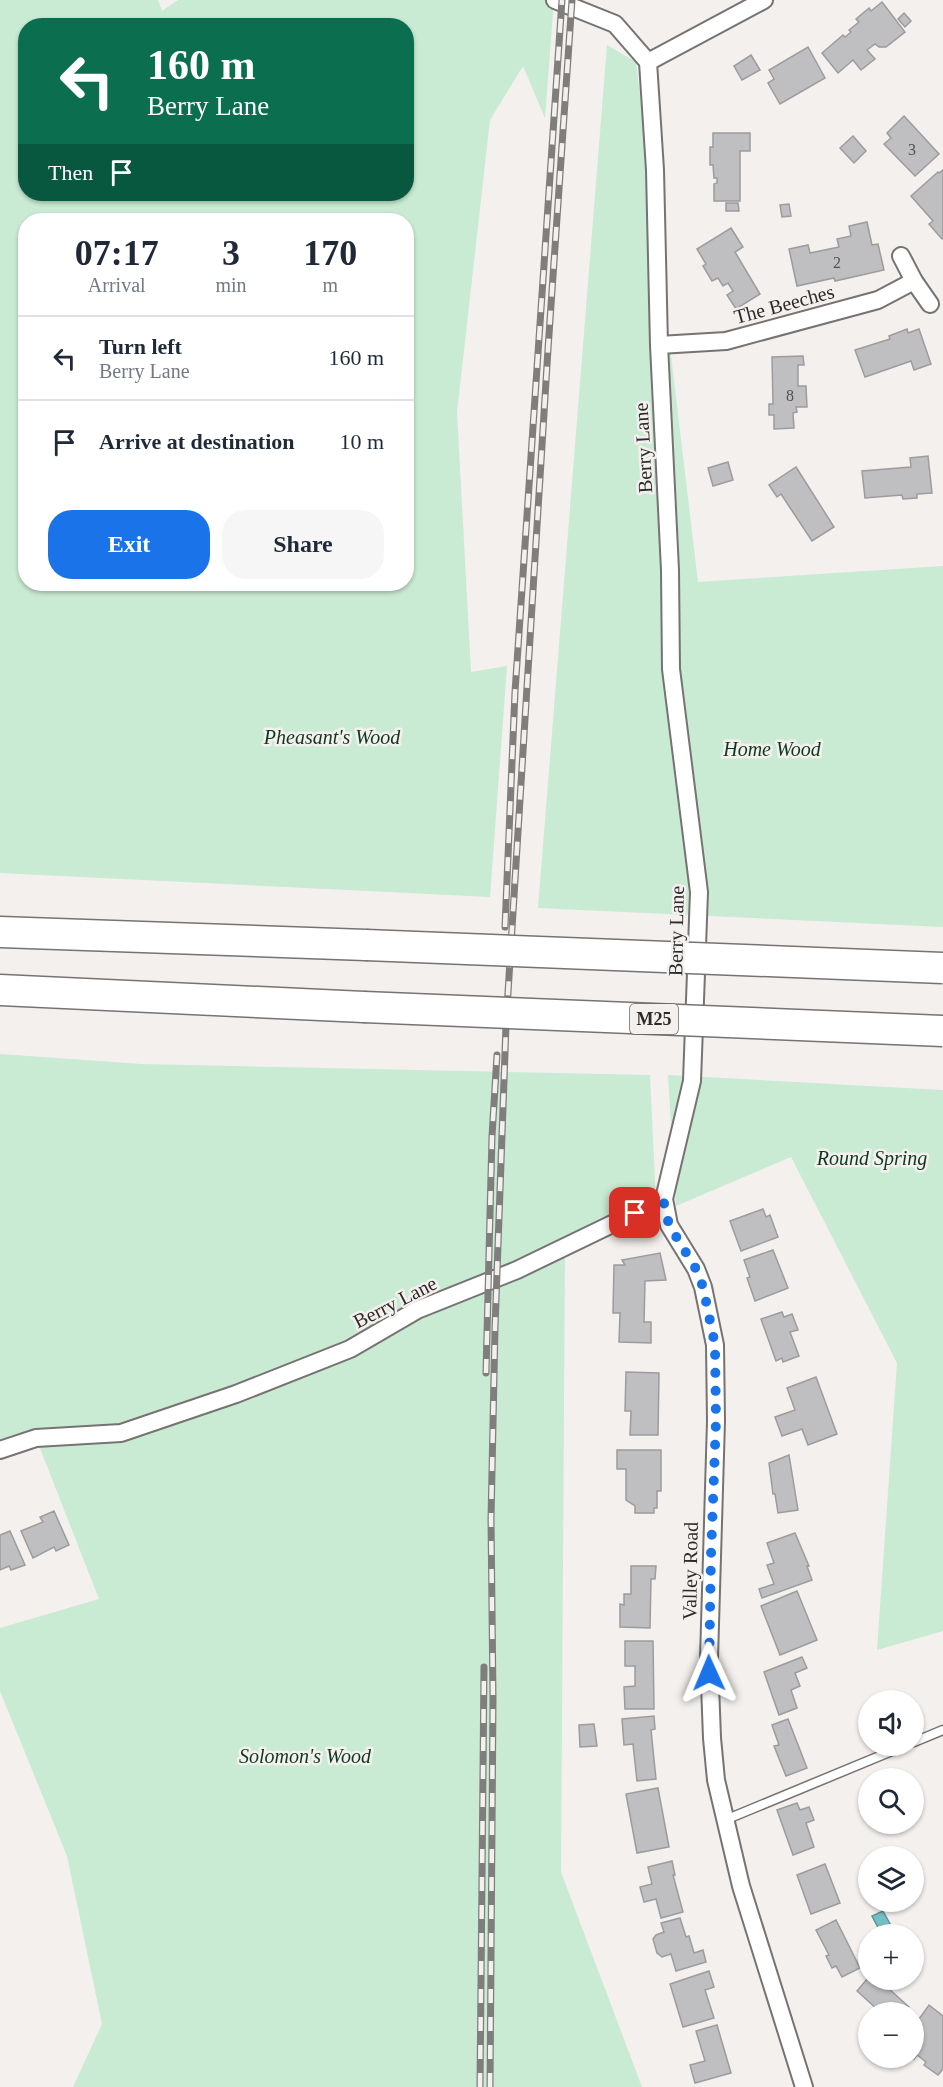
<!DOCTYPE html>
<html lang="en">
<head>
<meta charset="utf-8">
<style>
	:root { --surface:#fff; --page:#f6f6f7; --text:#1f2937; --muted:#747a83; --line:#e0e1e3; --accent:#1a73e8 }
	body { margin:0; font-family:Georgia,serif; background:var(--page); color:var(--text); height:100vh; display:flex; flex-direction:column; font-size:22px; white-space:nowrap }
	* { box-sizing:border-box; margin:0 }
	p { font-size:20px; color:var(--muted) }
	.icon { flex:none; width:33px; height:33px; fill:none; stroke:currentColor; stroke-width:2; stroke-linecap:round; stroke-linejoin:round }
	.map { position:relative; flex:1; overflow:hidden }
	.drawer { position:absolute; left:18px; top:213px; width:396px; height:378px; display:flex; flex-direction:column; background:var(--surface); border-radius:24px; box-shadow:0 2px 4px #0004 }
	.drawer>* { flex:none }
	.hud { position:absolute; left:18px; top:18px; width:396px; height:183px; border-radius:24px; box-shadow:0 2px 4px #0004; background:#0b6e4f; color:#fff; overflow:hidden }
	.fabs { position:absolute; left:858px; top:1690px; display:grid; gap:12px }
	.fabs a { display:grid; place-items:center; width:66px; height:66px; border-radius:50%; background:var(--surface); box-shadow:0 2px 4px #0004; font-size:30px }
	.pin { position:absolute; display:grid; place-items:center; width:51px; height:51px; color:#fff; margin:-26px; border-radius:12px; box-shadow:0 3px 9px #0006 }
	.me { position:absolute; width:66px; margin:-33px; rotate:359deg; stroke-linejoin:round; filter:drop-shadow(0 0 4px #0008) }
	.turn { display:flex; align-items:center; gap:21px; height:126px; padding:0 30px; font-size:27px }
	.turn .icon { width:78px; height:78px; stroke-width:2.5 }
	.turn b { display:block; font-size:42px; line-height:51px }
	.then { display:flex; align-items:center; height:57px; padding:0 30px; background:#0003; gap:12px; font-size:22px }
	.eta { display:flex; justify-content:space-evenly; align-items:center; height:102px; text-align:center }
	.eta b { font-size:36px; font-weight:700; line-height:42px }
	.cta { display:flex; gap:12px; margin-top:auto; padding:12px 30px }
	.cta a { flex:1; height:69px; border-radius:24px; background:var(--accent); color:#fff; font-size:24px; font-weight:700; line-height:69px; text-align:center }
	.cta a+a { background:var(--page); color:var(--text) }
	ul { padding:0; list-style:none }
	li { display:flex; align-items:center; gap:18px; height:84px; padding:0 30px; border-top:2px solid var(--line) }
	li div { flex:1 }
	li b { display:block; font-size:22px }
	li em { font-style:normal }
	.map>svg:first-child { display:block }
	.green { fill:#c9ead3; fill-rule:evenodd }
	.water { fill:#73c0c4; stroke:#5e9396; stroke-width:1.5 }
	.building { fill:#bfbfc2; stroke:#9c9c9f; stroke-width:1.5 }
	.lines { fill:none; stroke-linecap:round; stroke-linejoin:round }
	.service-casing { stroke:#767372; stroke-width:11 }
	.minor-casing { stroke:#767372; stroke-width:20 }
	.motorway-casing { stroke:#767372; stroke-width:33 }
	.service { stroke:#fff; stroke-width:8 }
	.minor { stroke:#fff; stroke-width:16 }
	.motorway { stroke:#fff; stroke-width:30 }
	.rail-casing { stroke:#807e7d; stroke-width:7 }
	.rail { stroke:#f3f0ee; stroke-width:4.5; stroke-dasharray:14; stroke-linecap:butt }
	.motorway-bridge-casing { stroke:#767372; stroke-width:33; stroke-linecap:butt }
	.motorway-bridge { stroke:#fff; stroke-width:30 }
	.route { stroke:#1a73e8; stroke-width:10; stroke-dasharray:0 18 }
	.labels { text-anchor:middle; stroke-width:5; stroke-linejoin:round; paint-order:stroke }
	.number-label { font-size:16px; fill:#515050 }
	.shield { fill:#f3f0ee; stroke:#686665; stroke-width:1.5 }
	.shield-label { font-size:18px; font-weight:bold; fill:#2c2b2a }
	.street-label { font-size:20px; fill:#2c2b2a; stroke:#f3f0ee }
	.park-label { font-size:20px; font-style:italic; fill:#0d3820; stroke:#f3f0ee }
</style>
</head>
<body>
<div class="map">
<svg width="943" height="2087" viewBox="0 0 943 2087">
	<rect width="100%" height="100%" fill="#f3f0ee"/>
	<!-- green -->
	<g class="green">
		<path d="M0,0H158L162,11L178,0H554L545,118L523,66L490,120L457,412L471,672L507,666L490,897L0,873ZM26,26H406V194H26ZM26,220H406V584H26Z"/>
		<polygon points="607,45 636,62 698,582 943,566 943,927 538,908"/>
		<polygon points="0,1054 141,1064 650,1075 656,1203 565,1247 561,1872 642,2087 73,2087 102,2024 67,1856 0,1691 0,1628 99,1599 36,1438 0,1450"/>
		<polygon points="668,1075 943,1090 943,1631 877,1650 897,1363 791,1157 676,1206"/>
	</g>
	<!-- water -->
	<polygon class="water" points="883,1911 895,1933 882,1935 872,1916"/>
	<!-- building -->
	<g class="building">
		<polygon points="882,2 905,32 886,47 879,47 875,44 867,50 875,59 861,70 853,60 838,73 822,53 843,35 845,37 851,32 849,30 859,22 856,19 869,8 871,11"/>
		<polygon points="904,13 911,21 905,27 898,19"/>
		<polygon points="808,47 825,78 780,104 768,83 774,79 769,70"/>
		<polygon points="751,55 760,70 742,80 734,66"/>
		<polygon points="904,116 939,154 915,176 884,144 891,138 887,133"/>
		<polygon points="713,133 750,133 750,151 740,151 740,201 714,201 714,184 717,183 717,178 714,178 713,165 710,165 710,147 713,147"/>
		<polygon points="853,136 866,151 854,163 840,148"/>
		<polygon points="943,170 943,238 942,239 929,224 933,221 911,196 938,172 939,173"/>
		<polygon points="726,203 738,203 739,211 726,211"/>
		<polygon points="789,204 791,216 782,217 780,205"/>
		<polygon points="867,222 872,245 878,244 884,270 835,281 834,278 797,286 789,249 808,245 810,253 839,247 837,239 851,236 849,226"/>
		<polygon points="731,228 743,247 735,252 760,294 736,309 727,295 733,291 728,283 723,286 718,278 712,281 703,266 706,264 697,249"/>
		<polygon points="907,329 908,333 919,329 931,364 914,370 911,361 865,377 855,350 890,339 889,336"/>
		<polygon points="803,356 804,365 798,365 798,386 806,386 807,407 796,407 797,412 793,413 794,428 774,429 774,415 769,415 769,404 773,404 772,357"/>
		<polygon points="928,456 932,493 917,494 917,498 903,499 902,495 865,498 862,471 911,467 910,458"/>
		<polygon points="728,462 733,480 713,486 708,468"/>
		<polygon points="796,467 834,527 812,541 781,494 777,497 769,485"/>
		<polygon points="763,1209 766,1217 770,1215 778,1237 741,1251 730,1221"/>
		<polygon points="773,1250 788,1288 755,1301 747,1278 750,1277 744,1260"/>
		<polygon points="660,1253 666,1280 645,1281 644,1322 651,1322 651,1343 619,1342 620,1313 613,1313 614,1265 625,1265 622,1260"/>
		<polygon points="782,1312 784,1317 792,1314 798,1330 790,1332 799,1356 783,1362 782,1358 776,1361 761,1319"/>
		<polygon points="626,1372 659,1373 658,1435 630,1435 631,1411 625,1411"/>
		<polygon points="816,1377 837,1434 808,1445 802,1429 782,1436 775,1417 795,1410 787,1388"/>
		<polygon points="617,1450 661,1450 661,1491 657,1491 657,1508 654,1508 654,1513 635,1513 635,1506 626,1500 626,1469 617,1469"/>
		<polygon points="789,1455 798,1510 778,1513 775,1494 773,1494 769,1463"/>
		<polygon points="54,1511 69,1545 56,1551 54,1547 33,1558 21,1531 43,1522 40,1517"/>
		<polygon points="10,1531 25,1565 11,1570 9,1566 0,1570 0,1535"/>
		<polygon points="795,1533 809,1566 807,1566 812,1580 762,1598 759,1589 774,1584 767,1565 774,1563 767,1543"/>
		<polygon points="631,1566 656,1566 655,1579 651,1579 650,1628 620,1627 620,1604 624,1605 624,1594 631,1594"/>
		<polygon points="797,1591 817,1640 780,1655 761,1606"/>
		<polygon points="625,1641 653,1641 654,1709 625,1709 624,1687 635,1686 635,1666 625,1666"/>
		<polygon points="802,1657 807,1668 795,1673 800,1686 791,1690 797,1708 779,1715 764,1672"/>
		<polygon points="654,1716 655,1729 651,1730 656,1779 637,1781 633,1744 624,1745 622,1719"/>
		<polygon points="788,1719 807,1768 786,1776 774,1746 779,1745 772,1725"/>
		<polygon points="594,1724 597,1746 580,1747 579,1725"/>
		<polygon points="658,1788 669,1847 637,1853 626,1794"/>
		<polygon points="797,1803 800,1810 809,1807 814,1820 806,1823 814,1847 793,1855 777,1810"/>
		<polygon points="672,1861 675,1875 673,1875 683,1912 661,1918 656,1899 644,1902 640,1887 652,1884 648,1867"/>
		<polygon points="825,1864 840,1903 811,1914 797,1875"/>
		<polygon points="680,1918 686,1937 689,1936 694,1953 703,1950 706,1962 676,1971 671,1954 662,1957 657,1953 653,1939 656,1935 664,1932 661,1923"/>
		<polygon points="836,1920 860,1968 842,1977 836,1966 832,1968 826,1956 829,1955 816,1930"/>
		<polygon points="709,1971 714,1987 705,1990 714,2018 683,2027 670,1984"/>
		<polygon points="868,1978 868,1980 879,1980 909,2007 903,2013 875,2013 878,2010 857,1991"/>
		<polygon points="929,2005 943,2016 943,2069 938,2075 924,2065 926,2062 917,2055 914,2059 912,2058 914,2026"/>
		<polygon points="717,2025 731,2073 695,2083 690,2065 705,2061 696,2031"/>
	</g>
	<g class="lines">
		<defs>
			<g id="service">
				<polyline points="914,1742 943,1730"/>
				<polyline points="725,1820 904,1746"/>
			</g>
			<g id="minor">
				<polyline points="555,0 615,24 648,62 655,170 659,345 670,570 671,669 699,892 692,1081 664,1199 669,1225 696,1269 703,1287 715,1345 716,1421 709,1658 712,1738 716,1780 741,1886 804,2087"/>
				<polyline points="648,62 764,0"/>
				<polyline points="901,256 914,281 930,304"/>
				<polyline points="659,345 726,341 878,300 914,281"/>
				<polyline points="0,1450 36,1438 121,1433 236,1394 350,1349 417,1310 517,1270 664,1199"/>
			</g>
			<g id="motorway">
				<polyline points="0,932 366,945"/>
				<polyline points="0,990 364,1007"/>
			</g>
		</defs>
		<!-- service casing -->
		<use href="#service" class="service-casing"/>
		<!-- minor casing -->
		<use href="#minor" class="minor-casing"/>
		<!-- motorway casing -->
		<use href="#motorway" class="motorway-casing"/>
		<!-- service -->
		<use href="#service" class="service"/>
		<!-- minor -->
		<use href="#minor" class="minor"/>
		<!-- motorway -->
		<use href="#motorway" class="motorway"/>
		<defs>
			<g id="rail">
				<polyline points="505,927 515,692 562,0"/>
				<polyline points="486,1373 492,1136 497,1055"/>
				<polyline points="480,2087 484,1667"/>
				<polyline points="490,2087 493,1698 491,1519 495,1328 506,1025 548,349 572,0"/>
			</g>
		</defs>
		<!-- rail casing -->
		<use href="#rail" class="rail-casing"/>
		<!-- rail -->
		<use href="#rail" class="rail"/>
		<defs>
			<g id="motorway-bridge">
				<polyline points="366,945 943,968"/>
				<polyline points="364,1007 943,1031"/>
			</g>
		</defs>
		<!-- motorway-bridge casing -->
		<use href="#motorway-bridge" class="motorway-bridge-casing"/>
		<!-- motorway-bridge -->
		<use href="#motorway-bridge" class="motorway-bridge"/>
	</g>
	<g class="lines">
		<!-- route -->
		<polyline class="route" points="635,1213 663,1199 669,1225 696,1269 703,1287 715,1345 716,1421 711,1555 709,1673"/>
	</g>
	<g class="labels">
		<!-- number labels -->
		<g class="number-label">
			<text x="912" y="155">3</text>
			<text x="837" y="268">2</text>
			<text x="790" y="401">8</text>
		</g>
		<!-- shield labels -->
		<rect class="shield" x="630" y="1004" width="48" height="30" rx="4.5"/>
		<g class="shield-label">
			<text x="654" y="1025">M25</text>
		</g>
		<!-- street labels -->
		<g class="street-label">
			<text transform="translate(784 304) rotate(-15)" y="7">The Beeches</text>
			<text transform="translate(643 448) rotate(-93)" y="7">Berry Lane</text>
			<text transform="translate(676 931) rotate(-89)" y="7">Berry Lane</text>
			<text transform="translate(395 1302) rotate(-27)" y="7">Berry Lane</text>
			<text transform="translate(690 1571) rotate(-89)" y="7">Valley Road</text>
		</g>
		<!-- park labels -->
		<g class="park-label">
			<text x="332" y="744">Pheasant's Wood</text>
			<text x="772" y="756">Home Wood</text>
			<text x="872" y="1165">Round Spring</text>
			<text x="305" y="1763">Solomon's Wood</text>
		</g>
	</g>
</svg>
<div class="fabs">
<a><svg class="icon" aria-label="sound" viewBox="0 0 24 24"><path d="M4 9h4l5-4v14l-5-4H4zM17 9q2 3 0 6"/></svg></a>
<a><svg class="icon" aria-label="search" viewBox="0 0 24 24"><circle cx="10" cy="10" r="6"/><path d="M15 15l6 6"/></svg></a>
<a><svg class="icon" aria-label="layers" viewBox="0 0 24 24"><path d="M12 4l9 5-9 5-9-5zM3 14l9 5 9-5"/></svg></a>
<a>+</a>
<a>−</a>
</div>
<div class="pin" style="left:635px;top:1213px;background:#d93025"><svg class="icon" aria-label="arrive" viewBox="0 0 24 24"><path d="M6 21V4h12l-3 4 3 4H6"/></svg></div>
<svg class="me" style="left:709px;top:1673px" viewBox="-20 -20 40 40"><path d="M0-17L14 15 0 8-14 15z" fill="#1a73e8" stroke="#fff" stroke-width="4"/></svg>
<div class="hud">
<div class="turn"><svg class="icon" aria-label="left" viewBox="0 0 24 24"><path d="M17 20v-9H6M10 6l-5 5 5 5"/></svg><div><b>160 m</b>Berry Lane</div></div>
<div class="then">Then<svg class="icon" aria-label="arrive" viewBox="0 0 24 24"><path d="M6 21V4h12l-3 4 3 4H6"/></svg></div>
</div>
<section class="drawer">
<div class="eta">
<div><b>07:17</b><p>Arrival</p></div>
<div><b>3</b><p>min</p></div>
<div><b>170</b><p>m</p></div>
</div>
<ul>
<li><svg class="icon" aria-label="left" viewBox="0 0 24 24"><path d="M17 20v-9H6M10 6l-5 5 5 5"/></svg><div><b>Turn left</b><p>Berry Lane</p></div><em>160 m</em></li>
<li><svg class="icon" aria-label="arrive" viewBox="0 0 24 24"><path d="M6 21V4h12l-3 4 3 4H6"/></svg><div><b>Arrive at destination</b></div><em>10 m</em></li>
</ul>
<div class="cta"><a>Exit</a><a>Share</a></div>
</section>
</div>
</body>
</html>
